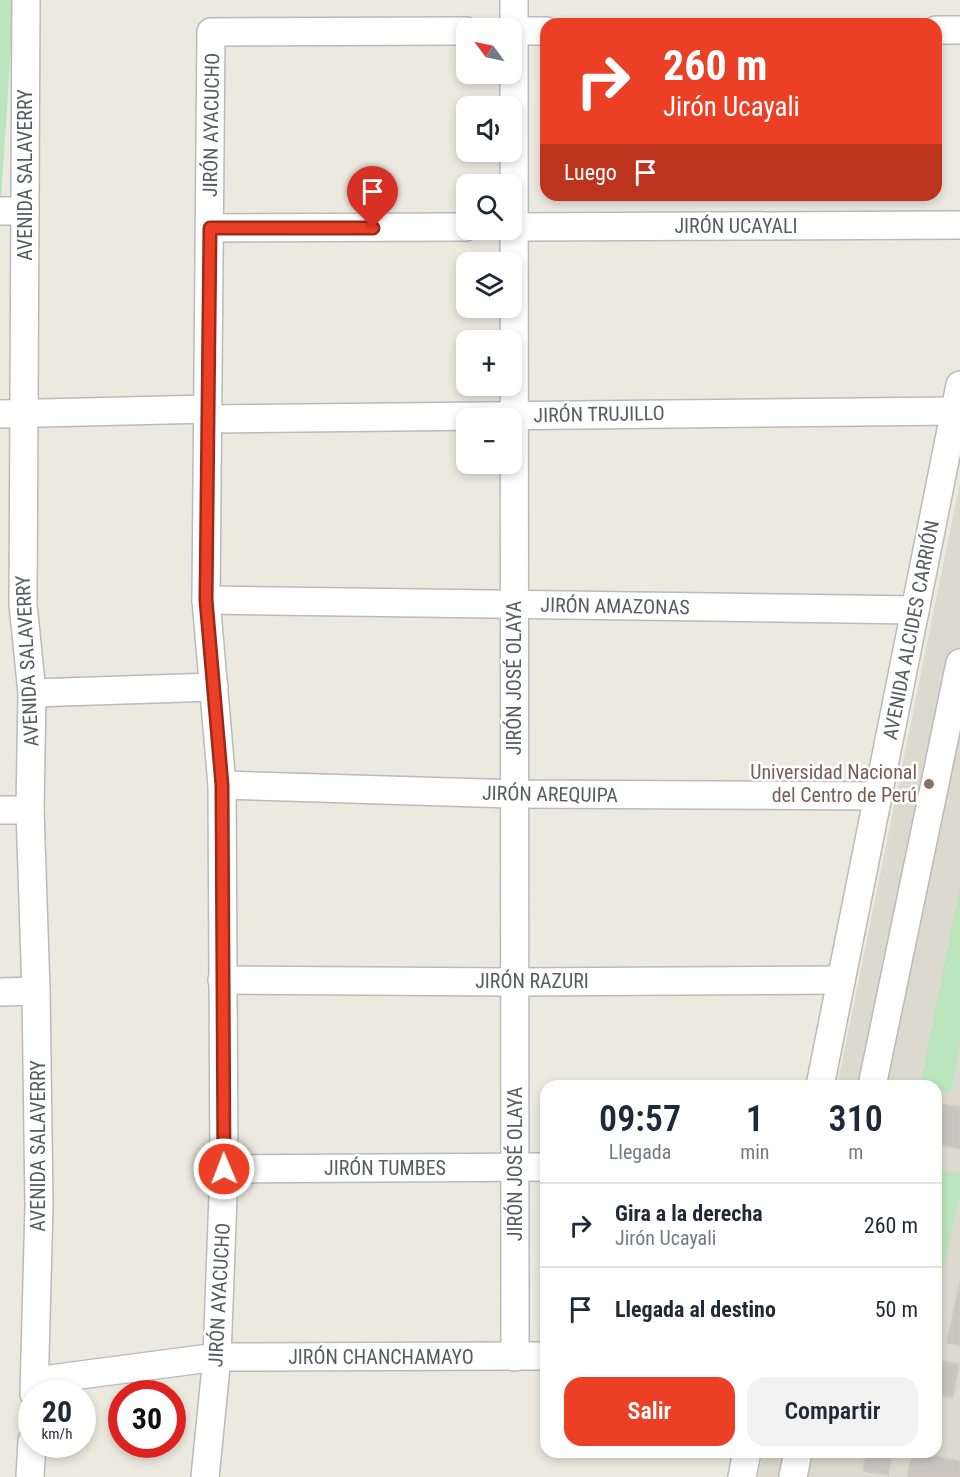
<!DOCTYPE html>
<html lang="es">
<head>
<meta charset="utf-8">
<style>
	:root { --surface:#fff; --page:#f2f2f3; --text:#1f2937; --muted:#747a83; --line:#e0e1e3; --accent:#eb4026 }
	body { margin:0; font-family:"Roboto Condensed",sans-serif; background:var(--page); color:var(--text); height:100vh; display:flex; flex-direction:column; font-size:22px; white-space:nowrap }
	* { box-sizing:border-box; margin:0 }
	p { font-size:20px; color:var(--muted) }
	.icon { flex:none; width:33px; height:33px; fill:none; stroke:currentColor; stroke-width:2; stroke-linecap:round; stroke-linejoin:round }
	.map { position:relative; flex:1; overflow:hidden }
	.drawer { position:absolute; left:540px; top:1080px; width:402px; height:378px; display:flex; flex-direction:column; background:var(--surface); border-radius:18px; box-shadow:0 3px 9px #0003 }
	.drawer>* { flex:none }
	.banner { position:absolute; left:540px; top:18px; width:402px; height:183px; border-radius:18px; box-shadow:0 3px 9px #0003; background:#eb4026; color:#fff; overflow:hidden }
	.needle { width:39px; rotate:303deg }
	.controls { position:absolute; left:456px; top:18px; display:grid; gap:12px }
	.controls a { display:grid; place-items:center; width:66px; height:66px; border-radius:12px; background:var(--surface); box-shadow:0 3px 9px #0003; font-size:30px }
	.speed { position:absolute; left:18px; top:1380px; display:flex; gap:12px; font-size:30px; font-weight:700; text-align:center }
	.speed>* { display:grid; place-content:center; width:78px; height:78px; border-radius:50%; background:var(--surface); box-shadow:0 3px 9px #0003; line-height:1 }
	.speed small { font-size:15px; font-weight:400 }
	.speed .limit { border:9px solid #d22; background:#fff; color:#111 }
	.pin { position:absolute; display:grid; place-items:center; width:51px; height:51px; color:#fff; margin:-62px -26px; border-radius:50% 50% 50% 0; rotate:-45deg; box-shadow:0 0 6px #0007 }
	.pin .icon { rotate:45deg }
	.me { position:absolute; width:66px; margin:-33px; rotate:359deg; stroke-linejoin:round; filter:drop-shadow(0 0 4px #0008) }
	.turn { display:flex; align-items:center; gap:21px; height:126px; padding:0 24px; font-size:27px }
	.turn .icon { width:78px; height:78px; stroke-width:2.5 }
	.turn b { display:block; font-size:42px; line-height:51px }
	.then { display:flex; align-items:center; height:57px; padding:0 24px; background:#0003; gap:12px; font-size:22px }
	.eta { display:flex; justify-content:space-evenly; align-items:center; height:102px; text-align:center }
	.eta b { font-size:36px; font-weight:600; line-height:42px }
	.cta { display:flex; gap:12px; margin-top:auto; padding:12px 24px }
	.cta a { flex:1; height:69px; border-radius:18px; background:var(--accent); color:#fff; font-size:24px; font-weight:600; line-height:69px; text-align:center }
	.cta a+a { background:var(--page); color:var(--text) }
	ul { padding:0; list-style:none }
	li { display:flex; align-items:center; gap:18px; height:84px; padding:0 24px; border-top:2px solid var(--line) }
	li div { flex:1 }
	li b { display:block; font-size:22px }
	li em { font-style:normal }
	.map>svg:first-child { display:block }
	.education { fill:#dcd9ce }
	.green { fill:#bbe5bd }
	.building { fill:#c9c6bf; stroke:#d0ccbe; stroke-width:1.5 }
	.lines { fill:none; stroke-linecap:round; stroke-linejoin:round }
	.minor-casing { stroke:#b7babf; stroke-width:30 }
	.minor { stroke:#fff; stroke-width:27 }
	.route-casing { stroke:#992a19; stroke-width:15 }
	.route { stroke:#eb4026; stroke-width:10 }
	.education-dot { fill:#8d6e63; stroke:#fff; stroke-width:2 }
	.labels { text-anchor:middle; stroke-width:5; stroke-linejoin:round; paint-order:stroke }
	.street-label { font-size:20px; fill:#585c61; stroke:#fff }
	.education-label { font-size:20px; fill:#785e54; stroke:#fff; text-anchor:end }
</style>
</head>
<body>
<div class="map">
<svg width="960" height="1477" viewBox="0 0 960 1477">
	<rect width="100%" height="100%" fill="#eceadf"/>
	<!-- education -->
	<polygon class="education" points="960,482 960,1477 758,1477 763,1452 936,1452 936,1086 837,1086"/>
	<!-- green -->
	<g class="green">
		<polygon points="0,0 14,0 1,201 0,201"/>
		<polygon points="960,887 960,1043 951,1093 936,1090 936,1086 920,1086"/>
		<polygon points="936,1169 960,1174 960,1194 936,1300"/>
	</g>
	<!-- building -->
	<g class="building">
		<polygon points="941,1104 960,1107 960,1105 960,1149 936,1144 936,1127"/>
		<polygon points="960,1281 960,1346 947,1343"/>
		<polygon points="936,1360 959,1364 953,1398 936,1395"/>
		<polygon points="866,1452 893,1452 888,1475 863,1471"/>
		<polygon points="913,1452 960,1461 960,1477 907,1477"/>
	</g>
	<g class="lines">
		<defs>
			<g id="minor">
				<polyline points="26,0 23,604 32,693 30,810 36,991 39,1205 34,1394"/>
				<polyline points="514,0 515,1357"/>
				<polyline points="936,30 960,30"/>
				<polyline points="512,31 546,31"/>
				<polyline points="0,211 25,211"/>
				<polyline points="512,227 960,225"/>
				<polyline points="210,228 466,227"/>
				<polyline points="0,414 208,409"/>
				<polyline points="208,419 955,411"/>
				<polyline points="206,600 915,610"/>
				<polyline points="32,693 214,687"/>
				<polyline points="222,785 514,794 878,796"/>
				<polyline points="0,810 30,810"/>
				<polyline points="222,980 515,982 841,980"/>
				<polyline points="0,992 36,991"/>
				<polyline points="820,1086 960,385"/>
				<polyline points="872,1086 960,663"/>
				<polyline points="224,1169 546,1167"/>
				<polyline points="35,1381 217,1357 546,1356"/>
				<polyline points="30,1477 32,1441"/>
				<polyline points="205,1477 217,1357 224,1169 222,785 206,600 211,32 466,31"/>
				<polyline points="742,1477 747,1452"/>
				<polyline points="793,1477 798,1452"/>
			</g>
		</defs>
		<!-- minor casing -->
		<use href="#minor" class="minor-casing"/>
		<!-- minor -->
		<use href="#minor" class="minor"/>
	</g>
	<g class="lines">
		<defs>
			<polyline id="route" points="224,1169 222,785 206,600 210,228 373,228"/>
		</defs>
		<!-- route casing -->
		<use href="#route" class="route-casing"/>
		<!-- route -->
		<use href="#route" class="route"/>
	</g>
	<!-- markers -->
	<circle class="education-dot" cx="929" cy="784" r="6"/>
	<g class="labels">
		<!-- street labels -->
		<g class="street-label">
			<text transform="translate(211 125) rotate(-89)" y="7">JIRÓN AYACUCHO</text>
			<text transform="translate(25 175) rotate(-90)" y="7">AVENIDA SALAVERRY</text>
			<text x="736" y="233">JIRÓN UCAYALI</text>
			<text transform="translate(599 414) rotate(-1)" y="7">JIRÓN TRUJILLO</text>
			<text transform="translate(615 606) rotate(1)" y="7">JIRÓN AMAZONAS</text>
			<text transform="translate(911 630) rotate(-79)" y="7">AVENIDA ALCIDES CARRIÓN</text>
			<text transform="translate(27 661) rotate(-93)" y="7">AVENIDA SALAVERRY</text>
			<text transform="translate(514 678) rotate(-90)" y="7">JIRÓN JOSÉ OLAYA</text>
			<text transform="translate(550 794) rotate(1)" y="7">JIRÓN AREQUIPA</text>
			<text x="532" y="988">JIRÓN RAZURI</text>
			<text transform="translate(38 1146) rotate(-90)" y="7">AVENIDA SALAVERRY</text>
			<text transform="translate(515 1164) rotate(-90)" y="7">JIRÓN JOSÉ OLAYA</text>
			<text x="385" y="1175">JIRÓN TUMBES</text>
			<text transform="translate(219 1295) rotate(-87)" y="7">JIRÓN AYACUCHO</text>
			<text x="381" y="1364">JIRÓN CHANCHAMAYO</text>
		</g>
		<!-- education labels -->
		<g class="education-label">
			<text x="917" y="779">Universidad Nacional<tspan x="917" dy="23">del Centro de Perú</tspan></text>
		</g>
	</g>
</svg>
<div class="controls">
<a><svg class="needle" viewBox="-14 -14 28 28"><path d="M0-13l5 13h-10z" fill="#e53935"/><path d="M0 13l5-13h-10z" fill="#747a83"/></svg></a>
<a><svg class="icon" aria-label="sound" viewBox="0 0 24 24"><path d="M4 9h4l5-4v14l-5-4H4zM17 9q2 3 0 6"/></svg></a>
<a><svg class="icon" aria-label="search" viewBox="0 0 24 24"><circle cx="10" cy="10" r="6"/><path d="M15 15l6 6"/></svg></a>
<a><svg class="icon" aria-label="layers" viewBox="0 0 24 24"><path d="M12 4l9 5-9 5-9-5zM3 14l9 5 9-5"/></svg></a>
<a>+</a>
<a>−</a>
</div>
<div class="speed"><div>20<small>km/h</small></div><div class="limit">30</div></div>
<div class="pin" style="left:373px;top:228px;background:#d93025"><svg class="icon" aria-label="arrive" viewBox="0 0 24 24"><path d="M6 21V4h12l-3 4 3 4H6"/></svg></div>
<svg class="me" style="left:224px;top:1169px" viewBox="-20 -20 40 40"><circle r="17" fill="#eb4026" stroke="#fff" stroke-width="3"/><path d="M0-11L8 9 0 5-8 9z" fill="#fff"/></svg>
<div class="banner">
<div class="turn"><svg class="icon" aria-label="right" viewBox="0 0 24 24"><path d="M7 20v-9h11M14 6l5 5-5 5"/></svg><div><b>260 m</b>Jirón Ucayali</div></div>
<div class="then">Luego<svg class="icon" aria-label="arrive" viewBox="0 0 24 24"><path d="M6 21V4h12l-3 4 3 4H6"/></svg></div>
</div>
<section class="drawer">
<div class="eta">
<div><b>09:57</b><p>Llegada</p></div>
<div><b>1</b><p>min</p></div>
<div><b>310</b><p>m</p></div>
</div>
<ul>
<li><svg class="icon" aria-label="right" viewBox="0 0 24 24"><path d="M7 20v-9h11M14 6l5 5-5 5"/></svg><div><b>Gira a la derecha</b><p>Jirón Ucayali</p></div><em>260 m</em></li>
<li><svg class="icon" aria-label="arrive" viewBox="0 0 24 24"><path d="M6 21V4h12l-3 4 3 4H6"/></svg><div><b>Llegada al destino</b></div><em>50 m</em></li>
</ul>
<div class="cta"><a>Salir</a><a>Compartir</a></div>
</section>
</div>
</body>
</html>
